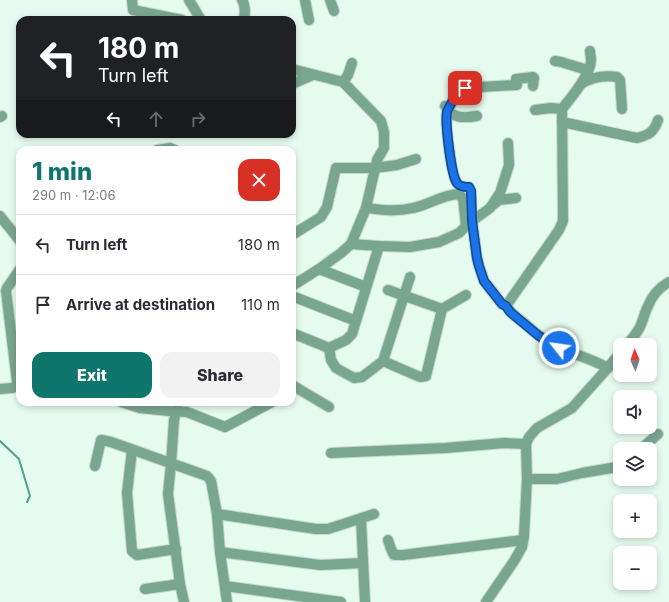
<!DOCTYPE html>
<html lang="en">
<head>
<meta charset="utf-8">
<style>
	:root { --surface:#fff; --page:#f2f2f3; --text:#2b2b33; --muted:#7c7c81; --line:#e1e1e2; --accent:#0f766e }
	body { margin:0; font-family:Inter,sans-serif; background:var(--page); color:var(--text); height:100vh; display:flex; flex-direction:column; font-size:15px; white-space:nowrap }
	* { box-sizing:border-box; margin:0 }
	p { font-size:13px; color:var(--muted) }
	.icon { flex:none; width:22px; height:22px; fill:none; stroke:currentColor; stroke-width:2; stroke-linecap:round; stroke-linejoin:round }
	.map { position:relative; flex:1; overflow:hidden }
	.side { position:absolute; left:16px; top:146px; width:280px; height:260px; display:flex; flex-direction:column; background:var(--surface); border-radius:12px; box-shadow:0 2px 6px #0003 }
	.side>* { flex:none }
	.top-card { position:absolute; left:16px; top:16px; width:280px; height:122px; border-radius:12px; box-shadow:0 2px 6px #0003; background:#202124; color:#fff; overflow:hidden }
	.needle { width:26px; rotate:358deg }
	.fabs { position:absolute; left:613px; top:338px; display:grid; gap:8px }
	.fabs a { display:grid; place-items:center; width:44px; height:44px; border-radius:8px; background:var(--surface); box-shadow:0 2px 6px #0003; font-size:20px }
	.pin { position:absolute; display:grid; place-items:center; width:34px; height:34px; color:#fff; margin:-17px; border-radius:8px; box-shadow:0 2px 6px #0006 }
	.me { position:absolute; width:44px; margin:-22px; rotate:300deg; stroke-linejoin:round; filter:drop-shadow(0 0 3px #0008) }
	.turn { display:flex; align-items:center; gap:14px; height:84px; padding:0 16px; font-size:18px }
	.turn .icon { width:52px; height:52px; stroke-width:2.5 }
	.turn b { display:block; font-size:28px; line-height:34px }
	.lanes { display:flex; align-items:center; height:38px; padding:0 16px; background:#0003; justify-content:center; gap:20px; direction:ltr }
	.lanes .off { opacity:.35 }
	.round { display:grid; place-items:center; flex:none; width:42px; height:42px; border-radius:12px; background:var(--page) }
	.head { display:flex; align-items:center; justify-content:space-between; height:68px; padding:0 16px }
	h1 { font-size:24px; font-weight:800; line-height:30px; color:var(--accent) }
	.button { display:flex; gap:8px; margin-top:auto; padding:8px 16px }
	.button a { flex:1; height:46px; border-radius:12px; background:var(--accent); color:#fff; font-size:16px; font-weight:800; line-height:46px; text-align:center }
	.button a+a { background:var(--page); color:var(--text) }
	ul { padding:0; list-style:none }
	li { display:flex; align-items:center; gap:12px; height:60px; padding:0 16px; border-top:1px solid var(--line) }
	li div { flex:1 }
	li b { display:block; font-size:15px }
	li em { font-style:normal }
	.map>svg:first-child { display:block }
	.lines { fill:none; stroke-linecap:round; stroke-linejoin:round }
	.stream { stroke:#4fa381; stroke-width:2 }
	.minor-casing { stroke:#c5d8ce; stroke-width:12 }
	.minor { stroke:#79a690; stroke-width:10 }
	.route-casing { stroke:#114b97; stroke-width:10 }
	.route { stroke:#1a73e8; stroke-width:7 }
</style>
</head>
<body>
<div class="map">
<svg width="669" height="602" viewBox="0 0 669 602">
	<rect width="100%" height="100%" fill="#e6fbf0"/>
	<g class="lines">
		<!-- stream -->
		<polyline class="stream" points="0,441 19,459 30,496 27,502"/>
		<defs>
			<g id="minor">
				<polyline points="132,0 133,10 182,20"/>
				<polyline points="189,0 201,20"/>
				<path d="M242,0C246,6 245,13 244,20"/>
				<polyline points="305,0 309,20"/>
				<polyline points="330,0 334,11"/>
				<polyline points="555,61 561,62 584,69 588,72"/>
				<polyline points="292,69 343,82 381,121 384,132 384,148 377,160 366,208 351,244 341,253 319,269 292,286"/>
				<polyline points="343,82 348,75 352,63"/>
				<path d="M582,83C593,77 605,75 617,77L620,80L622,109"/>
				<polyline points="292,84 313,75"/>
				<path d="M445,106C452,119 464,118 477,116"/>
				<path d="M562,109L563,221L559,230L506,306C511,313 517,318 524,323C535,333 546,342 559,348C576,355 592,359 608,368"/>
				<path d="M535,110L551,108L562,109C571,98 591,74 591,60C591,57 590,54 590,51"/>
				<polyline points="0,117 2,116"/>
				<path d="M562,122L637,138C649,135 654,132 658,120"/>
				<polyline points="157,150 170,148 175,150"/>
				<polyline points="494,204 499,200 516,198"/>
				<polyline points="0,216 20,241"/>
				<polyline points="472,221 490,208 500,193 509,165 508,143"/>
				<polyline points="292,235 321,217 327,207 336,168 375,168 397,165 416,159"/>
				<path d="M351,244L379,246L410,247L439,242L459,233L466,226L463,198L458,194C442,195 428,205 413,208C397,212 382,210 366,208"/>
				<polyline points="319,269 366,287"/>
				<polyline points="388,290 442,309"/>
				<polyline points="292,296 356,321"/>
				<path d="M506,306L502,304L484,281L479,266L477,258L472,221L471,191L469,187C465,187 460,187 457,183C451,175 445,122 447,112C448,108 457,93 460,91C461,89 463,89 465,88L516,85H517L516,80V79L533,77L534,78L533,86"/>
				<polyline points="292,333 329,348 346,340 352,334 379,246"/>
				<path d="M627,345C632,339 636,334 640,327C643,320 645,312 648,306C652,296 660,287 669,282"/>
				<polyline points="329,348 331,360 336,368 354,378 362,377 383,361 410,277"/>
				<polyline points="383,361 420,377 426,376 442,309 466,295"/>
				<polyline points="292,385 329,407"/>
				<polyline points="0,389 12,388 17,386 17,382 6,291 7,288 20,269"/>
				<polyline points="121,402 140,408 169,411 187,412 225,427 272,402"/>
				<polyline points="179,402 174,420 171,464 168,494 180,584 184,602"/>
				<polyline points="641,449 658,434"/>
				<polyline points="132,450 127,493 132,551 137,555 176,549"/>
				<polyline points="331,453 445,448 504,443 526,444"/>
				<polyline points="95,466 101,440 111,442 207,476 211,481 217,514 220,552 227,602"/>
				<polyline points="527,479 557,479 582,473 617,467 620,466"/>
				<polyline points="217,514 316,529 328,529 374,514"/>
				<polyline points="361,519 365,602"/>
				<polyline points="388,540 391,549 394,555 403,555 523,540"/>
				<polyline points="220,552 320,565 363,563"/>
				<polyline points="225,586 341,602"/>
				<polyline points="145,589 180,584"/>
				<polyline points="486,602 514,561 522,547 524,536 527,479 526,444 529,437 537,428 572,408 606,370 620,353"/>
			</g>
		</defs>
		<!-- minor casing -->
		<use href="#minor" class="minor-casing"/>
		<!-- minor -->
		<use href="#minor" class="minor"/>
	</g>
	<g class="lines">
		<defs>
			<path id="route" d="M465,88C463,89 461,89 460,91C457,93 448,108 447,112C445,122 451,175 457,183C460,187 465,187 469,187L471,191L472,221L477,258L479,266L484,281L502,304L506,306L510,312L539,336L559,348"/>
		</defs>
		<!-- route casing -->
		<use href="#route" class="route-casing"/>
		<!-- route -->
		<use href="#route" class="route"/>
	</g>
</svg>
<div class="fabs">
<a><svg class="needle" viewBox="-14 -14 28 28"><path d="M0-13l5 13h-10z" fill="#e53935"/><path d="M0 13l5-13h-10z" fill="#7c7c81"/></svg></a>
<a><svg class="icon" aria-label="sound" viewBox="0 0 24 24"><path d="M4 9h4l5-4v14l-5-4H4zM17 9q2 3 0 6"/></svg></a>
<a><svg class="icon" aria-label="layers" viewBox="0 0 24 24"><path d="M12 4l9 5-9 5-9-5zM3 14l9 5 9-5"/></svg></a>
<a>+</a>
<a>−</a>
</div>
<div class="pin" style="left:465px;top:88px;background:#d93025"><svg class="icon" aria-label="arrive" viewBox="0 0 24 24"><path d="M6 21V4h12l-3 4 3 4H6"/></svg></div>
<svg class="me" style="left:559px;top:348px" viewBox="-20 -20 40 40"><circle r="17" fill="#1a73e8" stroke="#fff" stroke-width="3"/><path d="M0-11L8 9 0 5-8 9z" fill="#fff"/></svg>
<div class="top-card">
<div class="turn"><svg class="icon" aria-label="left" viewBox="0 0 24 24"><path d="M17 20v-9H6M10 6l-5 5 5 5"/></svg><div><b>180 m</b>Turn left</div></div>
<div class="lanes"><svg class="icon" aria-label="left" viewBox="0 0 24 24"><path d="M17 20v-9H6M10 6l-5 5 5 5"/></svg><svg class="icon off" aria-label="ahead" viewBox="0 0 24 24"><path d="M12 20V5M6 11l6-6 6 6"/></svg><svg class="icon off" aria-label="right" viewBox="0 0 24 24"><path d="M7 20v-9h11M14 6l5 5-5 5"/></svg></div>
</div>
<section class="side">
<div class="head"><div><h1>1 min</h1><p>290 m · 12:06</p></div><a class="round" style="background:#d93025;color:#fff"><svg class="icon" aria-label="close" viewBox="0 0 24 24"><path d="M6 6l12 12M18 6L6 18"/></svg></a></div>
<ul>
<li><svg class="icon" aria-label="left" viewBox="0 0 24 24"><path d="M17 20v-9H6M10 6l-5 5 5 5"/></svg><div><b>Turn left</b></div><em>180 m</em></li>
<li><svg class="icon" aria-label="arrive" viewBox="0 0 24 24"><path d="M6 21V4h12l-3 4 3 4H6"/></svg><div><b>Arrive at destination</b></div><em>110 m</em></li>
</ul>
<div class="button"><a>Exit</a><a>Share</a></div>
</section>
</div>
</body>
</html>
